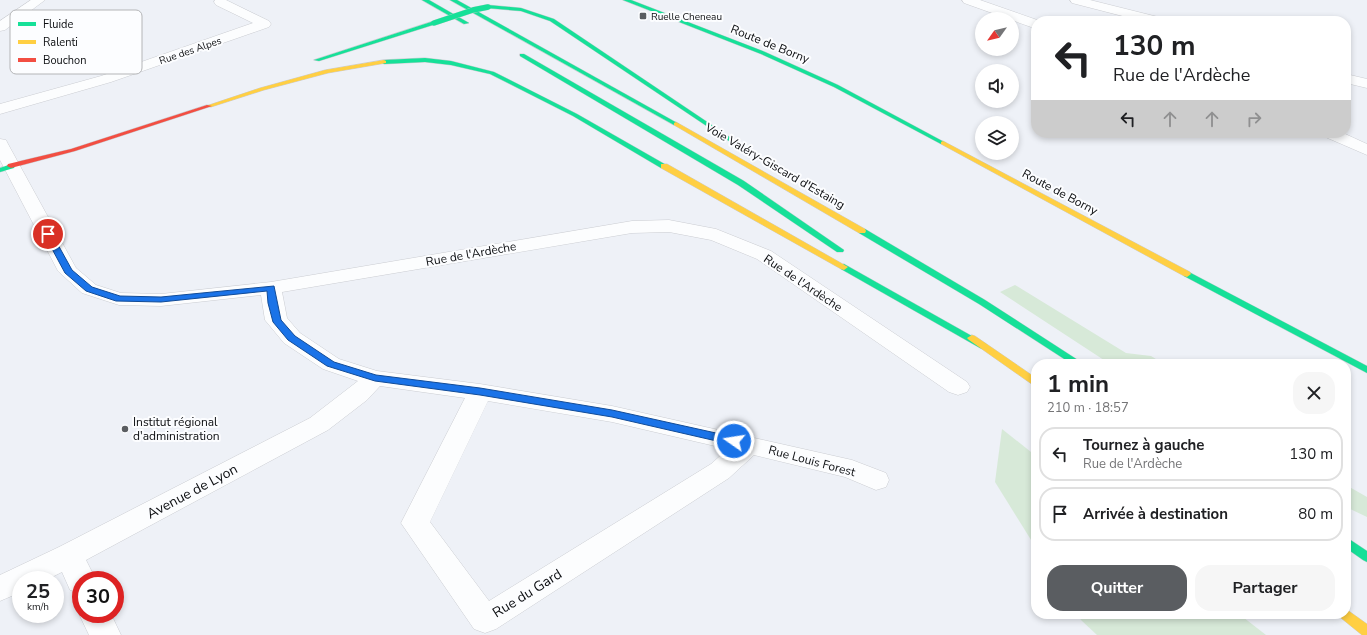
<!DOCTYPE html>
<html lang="fr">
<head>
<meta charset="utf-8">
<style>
	:root { --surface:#fff; --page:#f6f6f6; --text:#202124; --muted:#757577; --line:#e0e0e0; --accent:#5a5d61 }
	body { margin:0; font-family:"Nunito Sans",sans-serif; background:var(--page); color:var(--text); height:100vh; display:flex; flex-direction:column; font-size:15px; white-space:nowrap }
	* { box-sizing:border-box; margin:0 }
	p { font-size:13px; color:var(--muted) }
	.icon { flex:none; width:22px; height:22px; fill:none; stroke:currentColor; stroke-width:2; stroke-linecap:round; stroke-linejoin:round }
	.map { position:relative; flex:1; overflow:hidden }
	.sheet { position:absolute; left:1031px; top:359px; width:320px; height:260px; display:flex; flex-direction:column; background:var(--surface); border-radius:16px; box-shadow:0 2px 6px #0003 }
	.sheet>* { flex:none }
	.hud { position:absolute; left:1031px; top:16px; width:320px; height:122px; border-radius:16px; box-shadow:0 2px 6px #0003; background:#fff; color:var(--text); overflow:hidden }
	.needle { width:26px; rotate:236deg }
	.tools { position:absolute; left:975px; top:12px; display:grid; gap:8px }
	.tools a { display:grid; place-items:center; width:44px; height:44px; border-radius:50%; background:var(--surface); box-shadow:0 2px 6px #0003; font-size:20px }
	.speed { position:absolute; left:12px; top:571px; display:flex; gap:8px; font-size:20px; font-weight:700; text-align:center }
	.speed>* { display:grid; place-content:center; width:52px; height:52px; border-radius:50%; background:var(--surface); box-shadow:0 2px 6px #0003; line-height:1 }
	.speed small { font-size:10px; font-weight:400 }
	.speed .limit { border:6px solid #d22; background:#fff; color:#111 }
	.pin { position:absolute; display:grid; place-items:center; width:34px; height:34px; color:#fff; margin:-17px; border:2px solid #fff; border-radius:50%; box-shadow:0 1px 4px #0007 }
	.me { position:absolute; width:44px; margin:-22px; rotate:283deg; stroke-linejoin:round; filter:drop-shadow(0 0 3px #0008) }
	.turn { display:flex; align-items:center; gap:14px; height:84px; padding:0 16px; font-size:18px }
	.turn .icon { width:52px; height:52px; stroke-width:2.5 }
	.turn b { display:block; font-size:28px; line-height:34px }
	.lanes { display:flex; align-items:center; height:38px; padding:0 16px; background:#0003; justify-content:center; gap:20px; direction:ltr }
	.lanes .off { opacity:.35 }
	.round { display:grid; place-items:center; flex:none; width:42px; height:42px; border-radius:16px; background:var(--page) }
	.summary { display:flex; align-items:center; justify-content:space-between; height:68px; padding:0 16px }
	h1 { font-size:24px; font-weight:700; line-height:30px }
	.cta { display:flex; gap:8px; margin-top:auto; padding:8px 16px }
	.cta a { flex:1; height:46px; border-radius:16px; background:var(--accent); color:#fff; font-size:16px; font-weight:700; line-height:46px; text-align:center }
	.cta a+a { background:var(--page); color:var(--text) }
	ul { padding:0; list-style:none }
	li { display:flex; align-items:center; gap:12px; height:54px; margin:0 8px 6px; padding:0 8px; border:2px solid var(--line); border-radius:16px }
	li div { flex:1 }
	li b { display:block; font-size:15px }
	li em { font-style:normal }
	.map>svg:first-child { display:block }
	.green { fill:#d7e9d8 }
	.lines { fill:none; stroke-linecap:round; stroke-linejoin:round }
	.street-casing { stroke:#cbcdd2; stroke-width:1 }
	.fast-casing { stroke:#cbcdd2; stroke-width:1 }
	.slow-casing { stroke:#cbcdd2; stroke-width:1 }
	.jam-casing { stroke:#cbcdd2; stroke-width:1 }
	.street { fill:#fcfdfe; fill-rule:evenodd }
	.fast { fill:#16e098; fill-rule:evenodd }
	.slow { fill:#ffcf43; fill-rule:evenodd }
	.jam { fill:#f24e42; fill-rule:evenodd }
	.fast-bridge-casing { stroke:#cdcfd1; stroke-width:6; stroke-linecap:butt }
	.fast-bridge { stroke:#16e098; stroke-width:5.5 }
	.route { fill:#1a73e8; stroke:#114b97 }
	.poi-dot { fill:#5a5d61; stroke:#fcfdff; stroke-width:1.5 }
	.labels { text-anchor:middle; stroke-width:4; stroke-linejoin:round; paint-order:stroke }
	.far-poi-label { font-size:10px; fill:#0b0d10; stroke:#fcfdff; text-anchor:start }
	.far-street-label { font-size:10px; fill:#0b0d10; stroke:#fcfdff }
	.street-label { font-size:12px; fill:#0b0d10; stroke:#fcfdff }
	.poi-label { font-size:12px; fill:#0b0d10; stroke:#fcfdff; text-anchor:start }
	.near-street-label { font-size:14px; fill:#0b0d10; stroke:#fcfdff }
	.key { fill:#fcfdff; stroke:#b4b5b7; stroke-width:1 }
	.key-label { font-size:11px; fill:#0b0d10 }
</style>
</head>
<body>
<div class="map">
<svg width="1367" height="635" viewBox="0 0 1367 635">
	<rect width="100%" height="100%" fill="#eef1f7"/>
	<!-- green -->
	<g class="green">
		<polygon points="1015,285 1126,353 1151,356 1164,364 1110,364 1000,292"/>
		<polygon points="1002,429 1036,456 1036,548 995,482"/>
		<polygon points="1346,485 1367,497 1367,517 1346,507"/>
		<polygon points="1077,614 1239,614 1266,635 1097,635 1081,620"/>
	</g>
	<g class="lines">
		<defs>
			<g id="street">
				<polygon points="31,0 45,0 5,30 0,31 0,21"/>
				<polygon points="215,0 226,0 269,21 271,24 269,27 111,82 0,114 0,104 101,76 253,23 216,5 214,2"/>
				<polygon points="962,0 980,0 1040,21 1036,21 1036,28 1031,27 964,3"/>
				<polygon points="1070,0 1090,0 1162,18 1163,21 1142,21 1072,3"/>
				<polygon points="1346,74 1367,79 1367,88 1346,83"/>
				<polygon points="1321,133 1343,133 1367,144 1367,155 1323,136"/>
				<path d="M0,139L6,140L8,144L76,268L96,285L121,293L161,294L271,282L632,221L669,220L716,229L771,251L967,382L970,387L967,392L958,395L949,392L757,259L711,240L669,232L632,233L282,292L287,318L300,333L339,359L377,371L480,384L612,406L852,460L886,473L889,480L886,487L876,490L845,477L754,455L729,478L496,629L485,633L474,629L401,523L465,398L380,386L367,400L328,430L86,560L96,580H81V593L70,590L62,572L46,580H21V592L0,601V575L59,547L310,418L358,381L323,369L284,343L265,320L261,295L161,306L119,305L82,293L58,271L0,160ZM488,401L612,422L728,449L711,464L489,601L430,522Z"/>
				<polygon points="81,611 81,614 111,614 121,635 89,635 79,614"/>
			</g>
			<g id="fast">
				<polygon points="422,0 429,0 469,23 464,24"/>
				<polygon points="450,0 457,0 679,124 674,125"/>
				<polygon points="623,0 631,0 765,52 838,85 946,143 945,144 941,144 834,87 761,54"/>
				<polygon points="488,5 521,8 554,19 734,140 731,142 729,141 550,21 521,11 486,8 485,7"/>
				<polygon points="434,21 437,23 436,24 319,61 314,60"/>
				<polygon points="520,54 524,54 744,181 844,250 843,252 837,252 738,185 520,56"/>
				<polygon points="425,58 451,61 494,72 577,114 668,166 664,168 661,168 573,116 490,74 451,65 425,62 384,64 381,62 384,60"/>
				<polygon points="11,164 15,166 14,168 0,172 0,168"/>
				<polygon points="859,229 865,229 985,300 1084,364 1072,364 979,304 859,233 858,231"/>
				<polygon points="844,264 986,344 988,346 983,349 980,348 841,269 840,267"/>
				<polygon points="1187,271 1367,366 1367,373 1184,276 1183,274 1184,272"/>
				<polygon points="1346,537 1367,551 1367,562 1363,560 1346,548"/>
			</g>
			<g id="slow">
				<polygon points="384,60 386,61 386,63 328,73 264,90 211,107 206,106 260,88 325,70"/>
				<polygon points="676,122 865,229 866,231 865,233 859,233 674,125 674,123"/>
				<polygon points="943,141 1190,272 1191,274 1187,277 1184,276 941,144 941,142"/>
				<polygon points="661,164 667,164 848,267 844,270 841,269 661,168"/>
				<polygon points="972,335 975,336 1036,378 1036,386 1033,385 969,340 967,338"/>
				<polygon points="1346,609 1367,624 1367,635 1362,635 1341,618 1339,614 1346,614"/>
			</g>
			<polygon id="jam" points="207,105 212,106 75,151 11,168 7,166 8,164 71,149"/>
		</defs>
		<!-- street casing -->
		<use href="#street" class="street-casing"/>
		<!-- fast casing -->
		<use href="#fast" class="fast-casing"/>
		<!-- slow casing -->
		<use href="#slow" class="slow-casing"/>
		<!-- jam casing -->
		<use href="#jam" class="jam-casing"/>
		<!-- street -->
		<use href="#street" class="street"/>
		<!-- fast -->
		<use href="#fast" class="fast"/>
		<!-- slow -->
		<use href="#slow" class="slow"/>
		<!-- jam -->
		<use href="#jam" class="jam"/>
		<defs>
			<polyline id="fast-bridge" points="434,23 473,10 488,7"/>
		</defs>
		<!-- fast-bridge casing -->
		<use href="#fast-bridge" class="fast-bridge-casing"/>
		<!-- fast-bridge -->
		<use href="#fast-bridge" class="fast-bridge"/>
	</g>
	<!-- route -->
	<polygon class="route" points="46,232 51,232 72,270 92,287 120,296 161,297 274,286 281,320 295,336 334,362 376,375 480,388 612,410 734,437 738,439 739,441 738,444 734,445 612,417 480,395 375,381 327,366 288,340 273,322 268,303 267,291 161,302 116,301 86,291 65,273 44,234"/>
	<!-- markers -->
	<g class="poi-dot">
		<rect x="639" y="12" width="8" height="8" rx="2"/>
		<circle cx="125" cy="429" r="4"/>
	</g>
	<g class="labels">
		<!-- far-poi labels -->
		<g class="far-poi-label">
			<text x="651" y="20">Ruelle Cheneau</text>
		</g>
		<!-- far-street labels -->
		<g class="far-street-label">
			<text transform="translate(190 50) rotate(-19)" y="4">Rue des Alpes</text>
		</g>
		<!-- street labels -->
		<g class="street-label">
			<text transform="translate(770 44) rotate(22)" y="4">Route de Borny</text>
			<text transform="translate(775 166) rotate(30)" y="4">Voie Valéry-Giscard d'Estaing</text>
			<text transform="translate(1060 192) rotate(28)" y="4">Route de Borny</text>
			<text transform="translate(471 254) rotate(-10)" y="4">Rue de l'Ardèche</text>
			<text transform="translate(803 283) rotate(34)" y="4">Rue de l'Ardèche</text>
			<text transform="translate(812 461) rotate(15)" y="4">Rue Louis Forest</text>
		</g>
		<!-- poi labels -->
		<g class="poi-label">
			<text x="133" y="426">Institut régional<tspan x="133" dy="14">d'administration</tspan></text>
		</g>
		<!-- near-street labels -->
		<g class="near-street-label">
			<text transform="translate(192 491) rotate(-28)" y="5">Avenue de Lyon</text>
			<text transform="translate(527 593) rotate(-32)" y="5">Rue du Gard</text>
		</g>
	</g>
	<!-- legend -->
	<rect x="10" y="10" width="132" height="64" rx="6" class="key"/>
	<rect x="18" y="22" width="18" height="4" fill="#16e098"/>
	<rect x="18" y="40" width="18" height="4" fill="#ffcf43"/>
	<rect x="18" y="58" width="18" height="4" fill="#f24e42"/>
	<g class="key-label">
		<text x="43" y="28">Fluide</text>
		<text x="43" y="46">Ralenti</text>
		<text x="43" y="64">Bouchon</text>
	</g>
</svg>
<div class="tools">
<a><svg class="needle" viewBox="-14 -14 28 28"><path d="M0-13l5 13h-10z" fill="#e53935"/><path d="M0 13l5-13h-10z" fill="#757577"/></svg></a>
<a><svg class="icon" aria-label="sound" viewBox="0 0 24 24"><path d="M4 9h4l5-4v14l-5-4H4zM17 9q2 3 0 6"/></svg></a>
<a><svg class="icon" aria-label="layers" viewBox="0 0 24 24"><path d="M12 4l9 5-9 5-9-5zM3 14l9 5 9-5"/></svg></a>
</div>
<div class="speed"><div>25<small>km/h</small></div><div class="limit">30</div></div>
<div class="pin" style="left:48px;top:234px;background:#d93025"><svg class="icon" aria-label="arrive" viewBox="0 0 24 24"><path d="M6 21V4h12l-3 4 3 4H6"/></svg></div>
<svg class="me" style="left:734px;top:441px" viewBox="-20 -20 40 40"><circle r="17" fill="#1a73e8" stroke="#fff" stroke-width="3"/><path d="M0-11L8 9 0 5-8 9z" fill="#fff"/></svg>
<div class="hud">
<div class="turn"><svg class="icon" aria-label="left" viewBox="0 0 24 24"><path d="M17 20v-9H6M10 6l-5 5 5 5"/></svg><div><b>130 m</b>Rue de l'Ardèche</div></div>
<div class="lanes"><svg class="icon" aria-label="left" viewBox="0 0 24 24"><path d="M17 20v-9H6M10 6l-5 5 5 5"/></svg><svg class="icon off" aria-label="ahead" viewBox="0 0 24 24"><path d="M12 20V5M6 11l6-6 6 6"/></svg><svg class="icon off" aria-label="ahead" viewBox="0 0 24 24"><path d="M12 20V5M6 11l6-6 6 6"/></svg><svg class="icon off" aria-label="right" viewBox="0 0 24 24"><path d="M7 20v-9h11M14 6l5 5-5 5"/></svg></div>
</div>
<section class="sheet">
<div class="summary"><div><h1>1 min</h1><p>210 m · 18:57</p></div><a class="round"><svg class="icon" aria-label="close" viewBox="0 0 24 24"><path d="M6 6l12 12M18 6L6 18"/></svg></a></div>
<ul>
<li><svg class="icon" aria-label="left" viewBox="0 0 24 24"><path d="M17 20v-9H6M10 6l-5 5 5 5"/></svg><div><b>Tournez à gauche</b><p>Rue de l'Ardèche</p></div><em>130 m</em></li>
<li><svg class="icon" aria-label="arrive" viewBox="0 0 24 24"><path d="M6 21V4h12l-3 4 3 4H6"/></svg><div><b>Arrivée à destination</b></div><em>80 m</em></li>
</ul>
<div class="cta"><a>Quitter</a><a>Partager</a></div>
</section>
</div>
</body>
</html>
